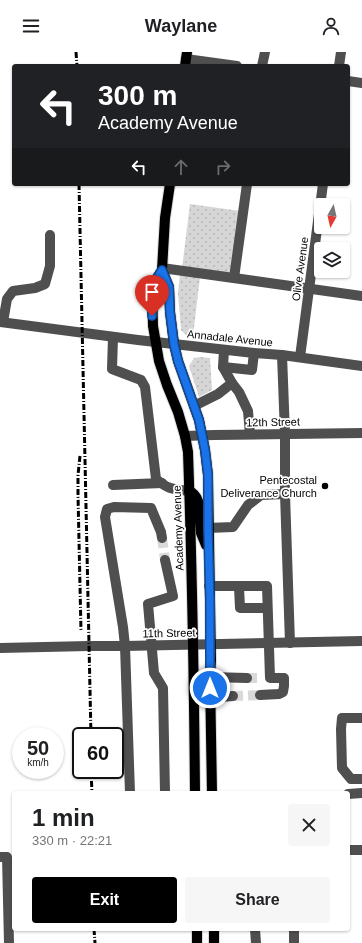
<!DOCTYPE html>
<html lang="en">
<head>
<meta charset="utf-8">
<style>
	:root { --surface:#fff; --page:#f6f6f6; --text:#202124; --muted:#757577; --accent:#000 }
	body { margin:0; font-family:Helvetica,sans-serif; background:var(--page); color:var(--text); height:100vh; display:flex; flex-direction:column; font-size:15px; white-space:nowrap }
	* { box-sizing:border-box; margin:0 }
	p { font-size:13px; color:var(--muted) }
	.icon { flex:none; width:22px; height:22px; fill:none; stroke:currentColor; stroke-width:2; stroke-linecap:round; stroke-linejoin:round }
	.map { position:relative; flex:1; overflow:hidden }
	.side { position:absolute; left:12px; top:739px; width:338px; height:140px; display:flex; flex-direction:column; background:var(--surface); border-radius:4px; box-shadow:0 1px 3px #0004 }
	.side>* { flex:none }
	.guide { position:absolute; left:12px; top:12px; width:338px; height:122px; border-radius:4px; box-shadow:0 1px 3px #0004; background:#202124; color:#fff; overflow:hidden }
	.needle { width:26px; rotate:188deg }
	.controls { position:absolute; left:314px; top:146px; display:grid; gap:8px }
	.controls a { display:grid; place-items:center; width:36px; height:36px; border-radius:4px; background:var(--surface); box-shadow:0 1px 3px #0004; font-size:20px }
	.speed { position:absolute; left:12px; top:675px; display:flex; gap:8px; font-size:20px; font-weight:700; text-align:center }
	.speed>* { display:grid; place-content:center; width:52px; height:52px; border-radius:50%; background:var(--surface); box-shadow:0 1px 3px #0004; line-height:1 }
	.speed small { font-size:10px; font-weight:400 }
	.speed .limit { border:2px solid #111; border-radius:6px; background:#fff; color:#111 }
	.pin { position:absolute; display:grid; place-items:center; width:34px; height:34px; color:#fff; margin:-41px -17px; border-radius:50% 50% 50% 0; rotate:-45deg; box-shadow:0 0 4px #0007 }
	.pin .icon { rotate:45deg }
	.me { position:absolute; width:44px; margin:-22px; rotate:0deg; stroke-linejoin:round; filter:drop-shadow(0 0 3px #0008) }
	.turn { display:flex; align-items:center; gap:14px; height:84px; padding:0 20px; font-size:18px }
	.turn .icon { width:52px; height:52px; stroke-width:2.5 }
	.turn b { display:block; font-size:28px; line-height:34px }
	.lanes { display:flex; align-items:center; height:38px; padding:0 20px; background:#0003; justify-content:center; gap:20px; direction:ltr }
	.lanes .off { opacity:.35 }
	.round { display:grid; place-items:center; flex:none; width:42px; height:42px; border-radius:4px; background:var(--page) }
	.overview { display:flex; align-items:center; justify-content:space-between; height:68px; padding:0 20px }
	h1 { font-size:24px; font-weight:800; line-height:30px }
	.cta { display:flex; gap:8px; margin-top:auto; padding:8px 20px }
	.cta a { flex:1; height:46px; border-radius:4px; background:var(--accent); color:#fff; font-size:16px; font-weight:800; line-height:46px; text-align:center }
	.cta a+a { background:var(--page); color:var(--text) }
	header { display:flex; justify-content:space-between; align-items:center; height:52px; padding:0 20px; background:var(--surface); font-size:18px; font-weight:800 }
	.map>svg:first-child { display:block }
	.grass { fill:url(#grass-dots) }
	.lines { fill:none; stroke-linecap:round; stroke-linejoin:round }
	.minor-tunnel { stroke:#d9d9d9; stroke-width:10; stroke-dasharray:10 5; stroke-linecap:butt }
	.major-casing { stroke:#dbdbdb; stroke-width:12 }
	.minor { stroke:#4f4f4f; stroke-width:10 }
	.major { stroke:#000; stroke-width:10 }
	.rail { stroke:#000; stroke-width:3; stroke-dasharray:6 2 1 2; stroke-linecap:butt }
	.route-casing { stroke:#114b97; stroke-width:10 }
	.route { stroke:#1a73e8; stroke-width:7 }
	.poi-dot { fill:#000; stroke:#fff; stroke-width:1.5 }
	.labels { text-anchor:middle; stroke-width:3.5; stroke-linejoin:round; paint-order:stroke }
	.street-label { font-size:11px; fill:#000; stroke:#fff }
	.poi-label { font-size:11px; fill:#000; stroke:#fff; text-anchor:end }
</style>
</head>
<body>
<header><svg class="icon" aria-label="menu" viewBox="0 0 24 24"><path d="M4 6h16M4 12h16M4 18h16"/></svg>Waylane<svg class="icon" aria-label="person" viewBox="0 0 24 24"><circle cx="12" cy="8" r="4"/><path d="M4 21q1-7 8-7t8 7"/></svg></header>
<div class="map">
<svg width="362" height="891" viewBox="0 0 362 891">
	<defs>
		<pattern id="grass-dots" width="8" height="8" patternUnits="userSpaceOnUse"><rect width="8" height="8" fill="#d6d6d6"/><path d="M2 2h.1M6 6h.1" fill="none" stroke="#b6b6b6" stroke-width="1.8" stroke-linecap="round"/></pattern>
	</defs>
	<rect width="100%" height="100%" fill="#fff"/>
	<!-- grass -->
	<g class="grass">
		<polygon points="190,152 240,159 232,224 182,216"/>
		<polygon points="180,222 200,225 193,284 186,283 181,278 178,241"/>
		<polygon points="201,305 210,306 212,338 199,345 189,314 194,306"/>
	</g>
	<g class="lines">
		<!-- minor-tunnel -->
		<g class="minor-tunnel">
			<polyline points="162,486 165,508"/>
			<polyline points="247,626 262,626"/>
			<polyline points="233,644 260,643"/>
		</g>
		<defs>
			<g id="major">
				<polyline points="185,14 187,0"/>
				<polyline points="170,132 165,166 162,218 169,235 170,260 174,292 178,309 199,368 205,398 208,423 211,608 210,625 212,741"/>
				<path d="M162,218L152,234L153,274L159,309L167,333L178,360L185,384L188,400C192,514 194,627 195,741"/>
				<path d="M189,439C194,441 196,444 198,449L201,481L206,493"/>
				<polyline points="197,877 197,891"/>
				<polyline points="214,877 214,891"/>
			</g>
		</defs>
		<!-- major casing -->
		<use href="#major" class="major-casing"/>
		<!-- minor -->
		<g class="minor">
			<polyline points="186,7 237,14"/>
			<polyline points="262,14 265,0"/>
			<polyline points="339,14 341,0"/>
			<polyline points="348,29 362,31"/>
			<polyline points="162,216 362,244"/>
			<polyline points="234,226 247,132"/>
			<polyline points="0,270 138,288 254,301 282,303 362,314"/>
			<polyline points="3,270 7,247 13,239 35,236 45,232 50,214 50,183"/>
			<path d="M113,285L112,317L141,328L145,335L156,427C169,438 173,437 189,439"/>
			<polyline points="282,303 285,382 285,442 290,591"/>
			<polyline points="300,305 323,132"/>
			<polyline points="223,315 252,318 254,301"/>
			<polyline points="232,331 239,340 248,359 250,382"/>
			<polyline points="194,354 218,342 232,331 223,315 224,298"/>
			<polyline points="185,384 214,383 362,381"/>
			<polyline points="113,433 162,431"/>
			<polyline points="208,476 233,475 248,453 261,443 285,442"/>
			<polyline points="209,534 267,534 270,626 284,626 284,634 283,640 279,642 260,643"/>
			<polyline points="239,535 240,556 267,556"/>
			<polyline points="0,596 89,594 125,594 362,589"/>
			<polyline points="210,625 247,626"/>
			<polyline points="210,646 233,644"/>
			<polyline points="362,666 342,666 341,677 342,716 351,727 362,727"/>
			<polyline points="130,741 125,594 123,575 105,465 107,457 114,455 151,456 161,480 162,486"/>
			<polyline points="165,741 163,636 154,621 148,552 173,544 165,508"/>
			<polyline points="348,742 362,741"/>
			<polyline points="348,798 362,798"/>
			<polyline points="0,805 7,805 9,891"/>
			<polyline points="255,877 256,891"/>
			<polyline points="294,877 294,891"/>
		</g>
		<!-- major -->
		<use href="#major" class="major"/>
		<!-- rail -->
		<g class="rail">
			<polyline points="76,0 77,14"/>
			<polyline points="79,132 91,684"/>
			<polyline points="80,404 78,423 78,443 81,579"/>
			<polyline points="91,718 92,741"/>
			<polyline points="94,877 95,891"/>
		</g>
	</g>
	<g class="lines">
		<defs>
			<polyline id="route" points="152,264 152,234 162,218 169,235 170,260 174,292 178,309 199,368 205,398 208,423 208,476 210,548 210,636"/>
		</defs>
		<!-- route casing -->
		<use href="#route" class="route-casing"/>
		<!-- route -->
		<use href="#route" class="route"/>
	</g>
	<!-- markers -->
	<circle class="poi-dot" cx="325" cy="434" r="4"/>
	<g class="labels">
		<!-- street labels -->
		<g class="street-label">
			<text transform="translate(300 217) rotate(-82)" y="4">Olive Avenue</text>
			<text transform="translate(230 286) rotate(6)" y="4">Annadale Avenue</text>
			<text transform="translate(273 370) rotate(-1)" y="4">12th Street</text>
			<text transform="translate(178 476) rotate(-92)" y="4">Academy Avenue</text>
			<text transform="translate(169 581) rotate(-1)" y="4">11th Street</text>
		</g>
		<!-- poi labels -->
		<g class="poi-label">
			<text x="317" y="432">Pentecostal<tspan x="317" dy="13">Deliverance Church</tspan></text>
		</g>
	</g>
</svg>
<div class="controls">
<a><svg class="needle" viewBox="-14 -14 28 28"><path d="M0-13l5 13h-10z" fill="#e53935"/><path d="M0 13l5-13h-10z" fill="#757577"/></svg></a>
<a><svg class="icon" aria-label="layers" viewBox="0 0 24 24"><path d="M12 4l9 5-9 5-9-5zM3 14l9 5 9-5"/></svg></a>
</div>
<div class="speed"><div>50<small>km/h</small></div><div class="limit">60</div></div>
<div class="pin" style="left:152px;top:264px;background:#d93025"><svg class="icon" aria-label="arrive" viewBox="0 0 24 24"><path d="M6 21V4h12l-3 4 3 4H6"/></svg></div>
<svg class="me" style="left:210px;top:636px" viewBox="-20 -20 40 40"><circle r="17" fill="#1a73e8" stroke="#fff" stroke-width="3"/><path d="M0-11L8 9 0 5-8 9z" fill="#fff"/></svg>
<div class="guide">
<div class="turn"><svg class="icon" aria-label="left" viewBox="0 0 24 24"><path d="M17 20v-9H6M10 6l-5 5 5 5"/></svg><div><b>300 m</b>Academy Avenue</div></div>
<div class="lanes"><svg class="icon" aria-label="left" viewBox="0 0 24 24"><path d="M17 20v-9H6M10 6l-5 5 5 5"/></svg><svg class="icon off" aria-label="ahead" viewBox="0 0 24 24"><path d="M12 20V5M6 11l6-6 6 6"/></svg><svg class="icon off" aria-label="right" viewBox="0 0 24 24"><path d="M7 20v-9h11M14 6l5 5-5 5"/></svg></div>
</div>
<section class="side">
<div class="overview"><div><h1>1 min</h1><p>330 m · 22:21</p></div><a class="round"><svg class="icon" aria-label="close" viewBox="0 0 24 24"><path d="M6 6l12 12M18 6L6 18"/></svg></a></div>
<div class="cta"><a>Exit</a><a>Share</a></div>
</section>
</div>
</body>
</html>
